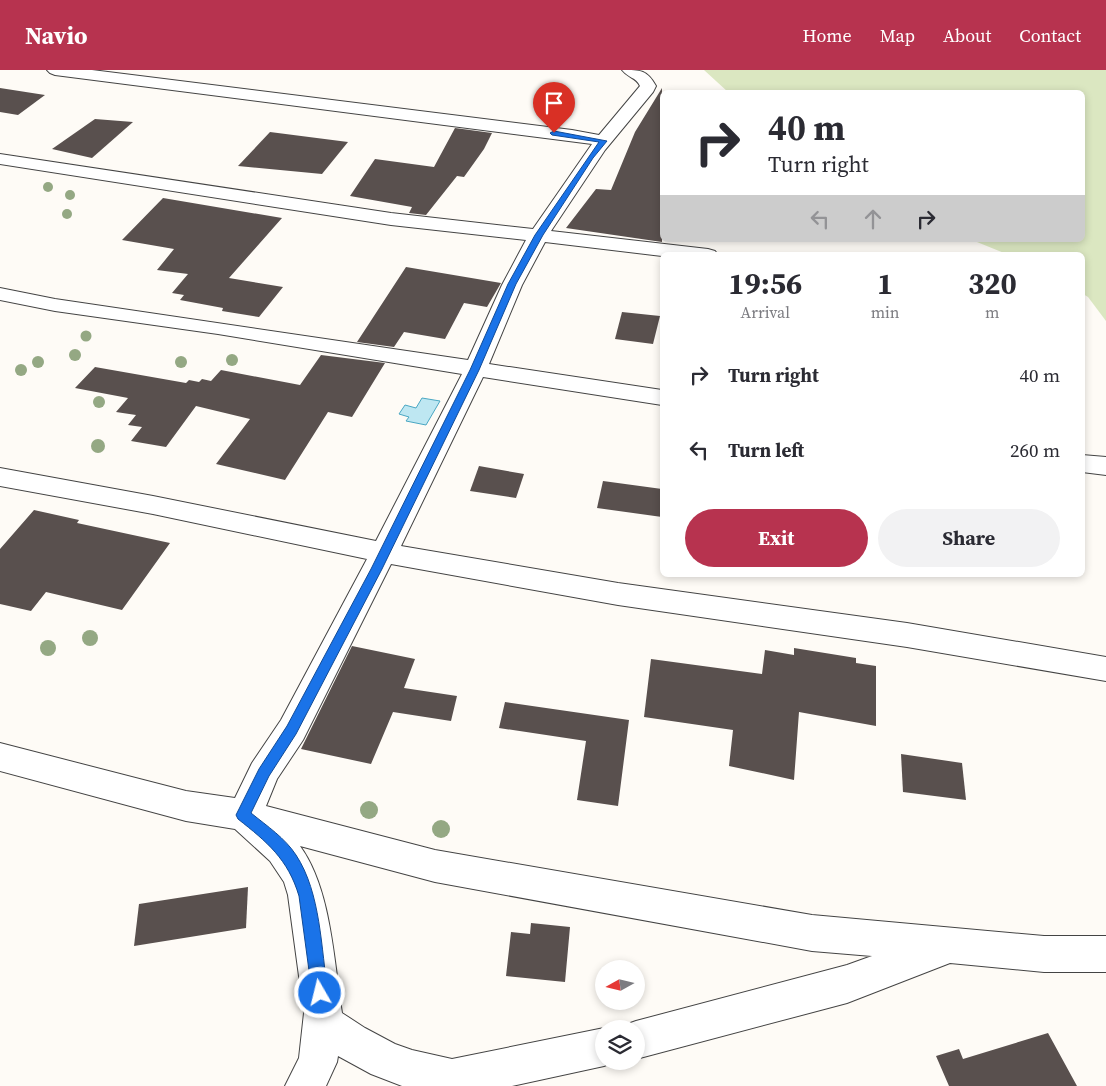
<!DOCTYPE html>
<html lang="en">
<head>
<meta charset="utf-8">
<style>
	:root { --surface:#fff; --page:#f2f2f3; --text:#2b2b33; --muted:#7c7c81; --accent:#b7334f }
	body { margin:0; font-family:"Source Serif 4",serif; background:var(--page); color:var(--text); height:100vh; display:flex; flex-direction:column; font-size:19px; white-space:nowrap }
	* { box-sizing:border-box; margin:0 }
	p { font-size:16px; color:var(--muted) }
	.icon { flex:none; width:28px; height:28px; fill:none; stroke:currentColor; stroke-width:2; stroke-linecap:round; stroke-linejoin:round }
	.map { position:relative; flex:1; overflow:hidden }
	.sheet { position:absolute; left:660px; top:182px; width:425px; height:325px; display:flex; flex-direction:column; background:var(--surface); border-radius:8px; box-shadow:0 2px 8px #0003 }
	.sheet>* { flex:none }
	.banner { position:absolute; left:660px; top:20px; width:425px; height:152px; border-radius:8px; box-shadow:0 2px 8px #0003; background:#fff; color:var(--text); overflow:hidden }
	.needle { width:32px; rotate:262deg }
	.controls { position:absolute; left:595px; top:890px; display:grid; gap:10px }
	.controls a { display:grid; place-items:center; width:50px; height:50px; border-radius:50%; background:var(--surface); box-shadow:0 2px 8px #0003; font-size:25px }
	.pin { position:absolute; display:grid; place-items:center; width:42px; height:42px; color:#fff; margin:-51px -21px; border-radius:50% 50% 50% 0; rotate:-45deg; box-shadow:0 0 5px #0007 }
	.pin .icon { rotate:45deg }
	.me { position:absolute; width:55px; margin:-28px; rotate:352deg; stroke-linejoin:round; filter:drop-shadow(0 0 4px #0008) }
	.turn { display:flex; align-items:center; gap:18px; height:105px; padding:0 25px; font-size:22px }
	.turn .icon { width:65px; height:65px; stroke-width:2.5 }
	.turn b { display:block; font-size:35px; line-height:42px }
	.lanes { display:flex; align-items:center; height:48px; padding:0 25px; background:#0003; justify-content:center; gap:25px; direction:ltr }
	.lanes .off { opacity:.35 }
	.eta { display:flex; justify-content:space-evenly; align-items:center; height:85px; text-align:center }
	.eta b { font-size:30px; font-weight:700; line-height:35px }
	.primary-button { display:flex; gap:10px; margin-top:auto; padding:10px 25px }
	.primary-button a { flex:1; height:58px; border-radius:30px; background:var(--accent); color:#fff; font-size:20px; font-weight:700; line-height:58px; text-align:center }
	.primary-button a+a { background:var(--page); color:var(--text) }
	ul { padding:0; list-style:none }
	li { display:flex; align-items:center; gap:15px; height:75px; padding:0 25px }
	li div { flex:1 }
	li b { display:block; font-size:19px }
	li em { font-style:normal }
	header { display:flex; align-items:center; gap:30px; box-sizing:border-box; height:70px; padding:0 25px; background:var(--accent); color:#fff }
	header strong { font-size:24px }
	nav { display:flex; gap:28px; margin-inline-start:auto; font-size:18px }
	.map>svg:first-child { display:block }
	.green { fill:#dbe7c1 }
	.water { fill:#bee7f2; stroke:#4aa7c3 }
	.building { fill:#59504e }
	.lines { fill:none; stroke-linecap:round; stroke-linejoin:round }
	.minor-casing { stroke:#444; stroke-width:2 }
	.minor { fill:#fff; fill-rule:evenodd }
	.tree { fill:#94a883 }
	.route { fill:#1a73e8; stroke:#114b97 }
</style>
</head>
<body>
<header>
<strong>Navio</strong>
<nav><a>Home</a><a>Map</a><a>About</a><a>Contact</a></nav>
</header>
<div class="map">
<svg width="1106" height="1016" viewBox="0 0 1106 1016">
	<rect width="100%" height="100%" fill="#fefbf6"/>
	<!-- green -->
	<polygon class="green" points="704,0 1106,0 1106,251 1088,227 1083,224 1082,185 1009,185 972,170 1082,170 1082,22 728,22"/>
	<!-- water -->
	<polygon class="water" points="422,328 440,331 426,355 406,351 409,347 399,344 405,335 416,338"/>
	<!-- building -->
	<g class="building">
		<polygon points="0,18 45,25 18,45 0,42"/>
		<polygon points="662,18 662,172 566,158 596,119 611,120 635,62"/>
		<polygon points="95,49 133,52 92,88 52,79"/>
		<polygon points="455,58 492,63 484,79 464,107 457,106 426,145 409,143 412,137 350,126 375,89 434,97"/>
		<polygon points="270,62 348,72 322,104 238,96"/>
		<polygon points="163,128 282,148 229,208 283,217 259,247 222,241 223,238 180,230 184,225 172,223 188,204 157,200 174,179 122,170"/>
		<polygon points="406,197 501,213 487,237 464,233 445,269 404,262 394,277 357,272"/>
		<polygon points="622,242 660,246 653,274 615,269"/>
		<polygon points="321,285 385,293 352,347 328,342 285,410 216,394 250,349 196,336 166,377 131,371 142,357 128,355 136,345 116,342 128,328 75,318 95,297 186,313 189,310 199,312 202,309 211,311 221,300 300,315"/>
		<polygon points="479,396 524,404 516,428 470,421"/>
		<polygon points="603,411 662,419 662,447 597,438"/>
		<polygon points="34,440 79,450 77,453 170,473 122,540 46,522 31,541 0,534 0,479"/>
		<polygon points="352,576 415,589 404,618 457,626 451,651 393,642 371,694 301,679"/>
		<polygon points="794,578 856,588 856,593 876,596 876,656 799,642 794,710 729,696 733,660 644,647 651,589 762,604 765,580 794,585"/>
		<polygon points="505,632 629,650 618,736 577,730 586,671 499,658"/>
		<polygon points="901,684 962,693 966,730 903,722"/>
		<polygon points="248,817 246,858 134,876 139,834"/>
		<polygon points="531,853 570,857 565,912 506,906 511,862 530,864"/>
		<polygon points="1048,963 1077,1016 949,1016 936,986 959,979 963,989"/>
	</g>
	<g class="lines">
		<defs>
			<g id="minor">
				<path d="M47,0H92L572,60L599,65L640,16C636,7 628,8 622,0C641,0 647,0 656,16L653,22L605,80L551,161L708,179L715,181L718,185L662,186L545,172L522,215L489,294L662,320V335L483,307L401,476L618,513L907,553L1106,587V611L907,577L618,535L391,494L303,670L277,709L266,736L435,780L812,845L1044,866H1106V902H1044L950,893L847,933L636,989V959H621L622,956L636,951L847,895L872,886L812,881L435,812L300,776C331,818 334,892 342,943L365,958L395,974L412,980L452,989L604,958L607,959H604V991H616L604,996L512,1016H402L371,1004L338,986L337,992L326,1016H285L299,988L304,943L288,825L284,812L270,791L235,759L186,751L0,701V673L186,721L235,728L252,693L281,650L367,489L153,444L0,416V398L153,426L376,471L462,304L218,264L55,241L0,230V218L55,229L468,290L502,215L526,170L391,155L0,94V84L391,143L533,159L592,74L55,5L50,3Z"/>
				<polygon points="1082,385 1106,387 1106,405 1082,402"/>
			</g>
		</defs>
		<!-- minor casing -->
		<use href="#minor" class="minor-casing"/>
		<!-- minor -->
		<use href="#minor" class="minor"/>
	</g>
	<!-- trees -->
	<g class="tree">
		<circle cx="48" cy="117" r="5"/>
		<circle cx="70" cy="125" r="5"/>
		<circle cx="67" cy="144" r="5"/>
		<circle cx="86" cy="266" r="5.5"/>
		<circle cx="75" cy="285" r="6"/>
		<circle cx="232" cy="290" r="6"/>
		<circle cx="38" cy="292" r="6"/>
		<circle cx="181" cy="292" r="6"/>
		<circle cx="21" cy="300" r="6"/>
		<circle cx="99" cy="332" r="6"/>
		<circle cx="98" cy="376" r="7"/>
		<circle cx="90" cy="568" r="8"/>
		<circle cx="48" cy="578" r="8"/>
		<circle cx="369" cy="740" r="9"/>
		<circle cx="441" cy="759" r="9"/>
	</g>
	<!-- route -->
	<path class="route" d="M554,61L607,71L593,88L543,165L516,214L479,300L382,499L296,664L269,706L251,743C267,756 285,768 296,785C321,823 321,879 328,923L325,928L320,931L315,928L312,923L299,826C288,789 267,772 238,749L236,745L259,699L287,656L371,499L470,300L508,214L535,165L599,72L552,65L550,63Z"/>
</svg>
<div class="controls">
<a><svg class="needle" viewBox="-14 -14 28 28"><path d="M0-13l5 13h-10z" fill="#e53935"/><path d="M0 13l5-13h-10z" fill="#7c7c81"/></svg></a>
<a><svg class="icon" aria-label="layers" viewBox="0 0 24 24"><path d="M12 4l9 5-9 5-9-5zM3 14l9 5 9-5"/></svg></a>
</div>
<div class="pin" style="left:554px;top:63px;background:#d93025"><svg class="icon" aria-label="arrive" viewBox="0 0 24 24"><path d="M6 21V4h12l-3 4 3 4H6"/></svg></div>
<svg class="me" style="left:320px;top:923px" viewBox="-20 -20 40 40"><circle r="17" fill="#1a73e8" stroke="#fff" stroke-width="3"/><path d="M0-11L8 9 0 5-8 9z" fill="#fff"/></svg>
<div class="banner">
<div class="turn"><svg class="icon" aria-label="right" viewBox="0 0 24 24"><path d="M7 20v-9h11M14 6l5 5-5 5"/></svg><div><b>40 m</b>Turn right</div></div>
<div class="lanes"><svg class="icon off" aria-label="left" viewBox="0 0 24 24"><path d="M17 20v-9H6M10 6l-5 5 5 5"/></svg><svg class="icon off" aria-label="ahead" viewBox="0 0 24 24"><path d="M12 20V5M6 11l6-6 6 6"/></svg><svg class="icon" aria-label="right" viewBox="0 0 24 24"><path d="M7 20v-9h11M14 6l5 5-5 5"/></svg></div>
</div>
<section class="sheet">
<div class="eta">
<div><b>19:56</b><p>Arrival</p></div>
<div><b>1</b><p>min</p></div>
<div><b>320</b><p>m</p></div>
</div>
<ul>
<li><svg class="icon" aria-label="right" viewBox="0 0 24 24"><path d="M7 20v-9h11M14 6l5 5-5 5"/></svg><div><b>Turn right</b></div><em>40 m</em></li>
<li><svg class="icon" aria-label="left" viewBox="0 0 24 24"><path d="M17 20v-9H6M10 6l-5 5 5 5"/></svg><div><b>Turn left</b></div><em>260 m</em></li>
</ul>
<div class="primary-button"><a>Exit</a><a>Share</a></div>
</section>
</div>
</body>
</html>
